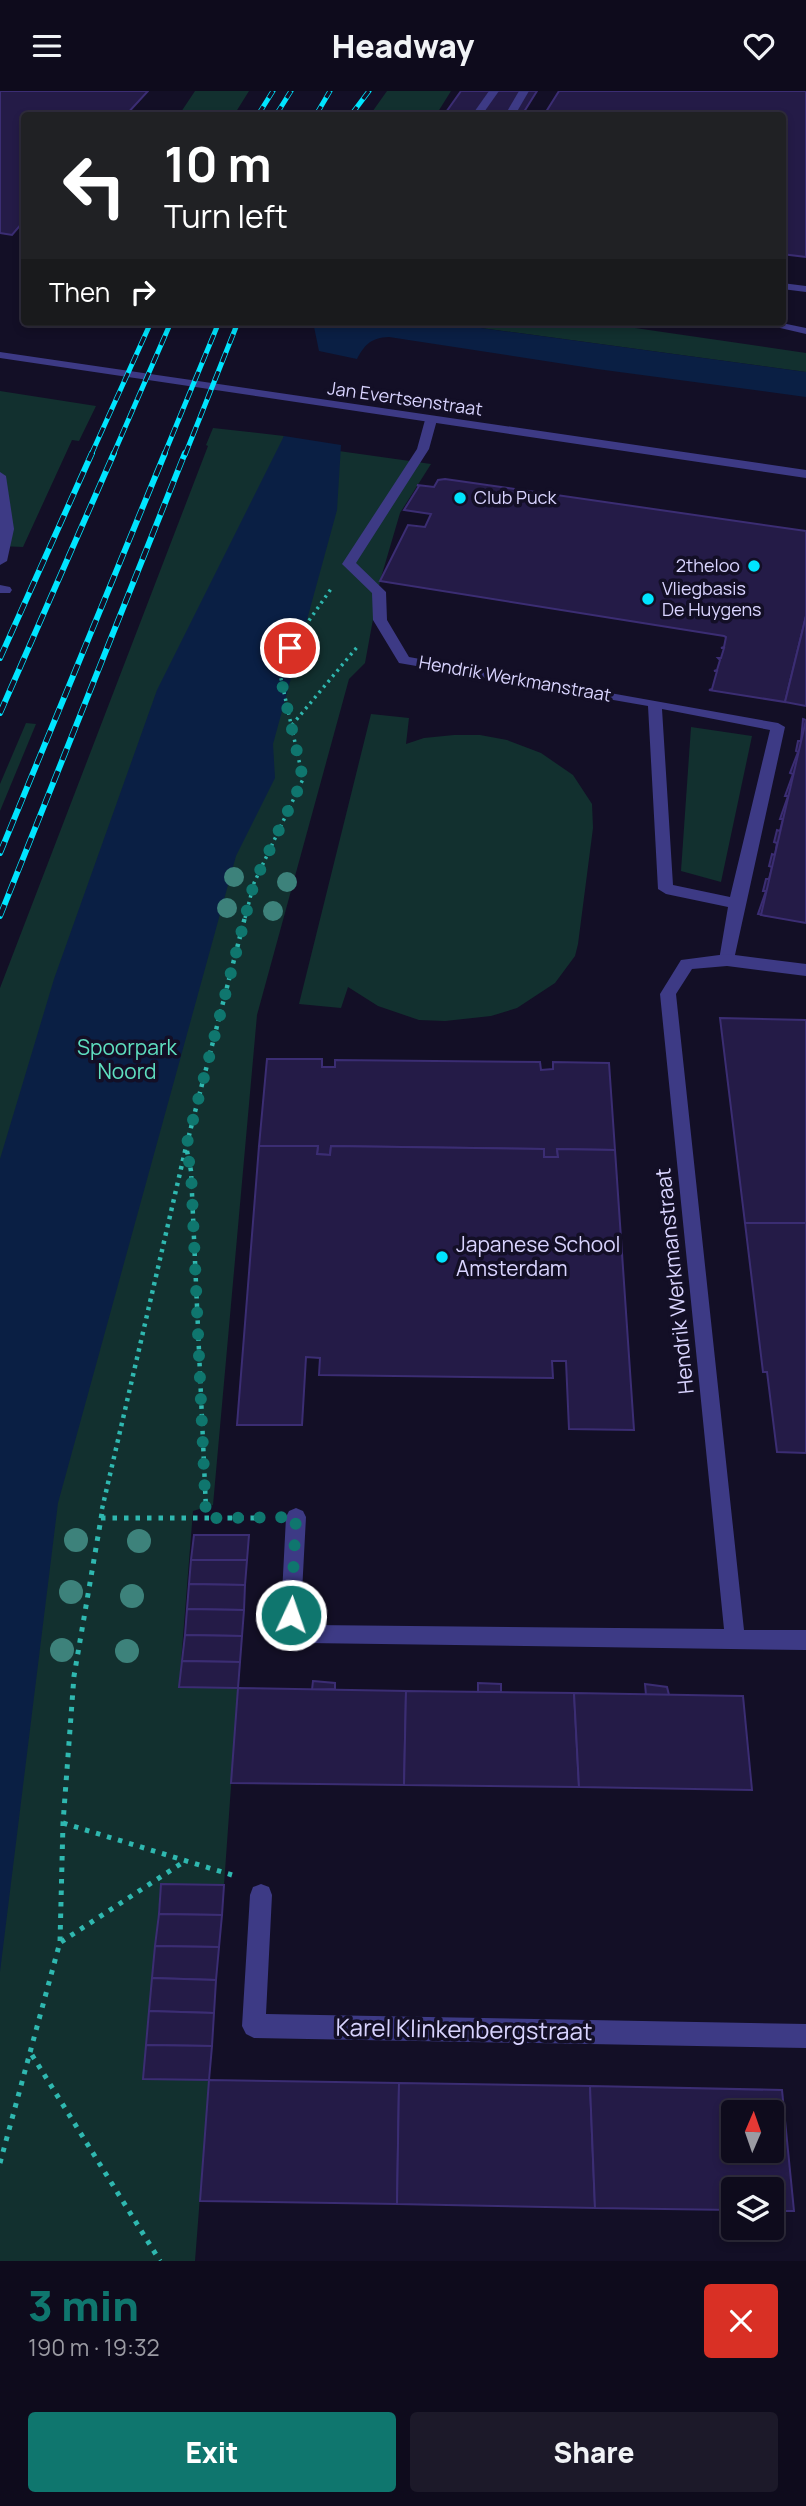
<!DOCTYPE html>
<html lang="en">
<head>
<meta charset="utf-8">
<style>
	:root { --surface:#0e0b1c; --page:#1c1929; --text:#f1f3f6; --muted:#9b9ba3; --line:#2e2b3b; --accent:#0f766e }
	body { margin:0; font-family:Manrope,sans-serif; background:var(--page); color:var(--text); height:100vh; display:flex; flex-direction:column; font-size:26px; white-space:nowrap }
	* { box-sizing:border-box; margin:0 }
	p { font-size:23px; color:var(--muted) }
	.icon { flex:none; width:38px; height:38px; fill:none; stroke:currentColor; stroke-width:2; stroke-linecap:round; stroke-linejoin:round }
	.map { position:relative; height:2170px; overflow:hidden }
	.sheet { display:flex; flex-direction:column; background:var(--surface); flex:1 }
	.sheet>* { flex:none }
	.guide { position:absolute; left:21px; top:21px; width:765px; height:214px; border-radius:7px; box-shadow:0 4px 10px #0003,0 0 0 2px var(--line); background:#202124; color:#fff; overflow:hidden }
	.needle { width:46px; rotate:2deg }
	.buttons { position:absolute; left:721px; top:2009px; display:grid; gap:14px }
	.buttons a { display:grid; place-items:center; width:63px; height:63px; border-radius:7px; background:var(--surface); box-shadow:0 4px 10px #0003,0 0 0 2px var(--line); font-size:35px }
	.pin { position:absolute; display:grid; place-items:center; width:60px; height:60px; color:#fff; margin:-30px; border:4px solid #fff; border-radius:50%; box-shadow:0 2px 7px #0007 }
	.me { position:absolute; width:77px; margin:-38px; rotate:3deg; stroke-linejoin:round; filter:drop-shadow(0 0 5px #0008) }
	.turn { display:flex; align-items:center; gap:24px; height:147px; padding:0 28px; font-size:32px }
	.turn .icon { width:91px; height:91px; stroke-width:2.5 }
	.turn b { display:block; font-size:49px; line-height:60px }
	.then { display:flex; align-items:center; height:66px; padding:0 28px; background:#0003; gap:14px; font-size:26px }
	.round { display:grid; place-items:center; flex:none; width:74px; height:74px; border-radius:7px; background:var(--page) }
	.headline { display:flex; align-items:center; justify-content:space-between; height:119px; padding:0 28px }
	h1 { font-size:42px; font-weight:800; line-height:52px; color:var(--accent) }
	.button { display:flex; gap:14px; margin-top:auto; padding:14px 28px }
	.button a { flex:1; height:80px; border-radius:7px; background:var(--accent); color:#fff; font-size:28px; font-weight:800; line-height:80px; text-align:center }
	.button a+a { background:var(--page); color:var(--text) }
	header { display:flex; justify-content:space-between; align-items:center; height:91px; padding:0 28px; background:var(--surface); font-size:32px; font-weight:800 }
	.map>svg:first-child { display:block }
	.green { fill:#12302f }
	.water { fill:#0a1f44 }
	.building { fill:#241b47; stroke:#3b2d73; stroke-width:2; fill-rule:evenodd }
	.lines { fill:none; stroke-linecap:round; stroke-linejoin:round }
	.path-far2 { stroke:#2fb8b0; stroke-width:3.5; stroke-dasharray:2.5 4.5; stroke-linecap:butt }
	.path-far1 { stroke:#2fb8b0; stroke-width:4.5; stroke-dasharray:3.5 5; stroke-linecap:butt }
	.path { stroke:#2fb8b0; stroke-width:5; stroke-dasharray:4.5 7; stroke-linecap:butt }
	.service { fill:#3d3a85; fill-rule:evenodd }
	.pedestrian { fill:#3d3a85; fill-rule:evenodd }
	.minor { fill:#3d3a85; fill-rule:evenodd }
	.tertiary { fill:#3d3a85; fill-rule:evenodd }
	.rail-far1-casing { stroke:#00e5ff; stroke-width:5 }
	.rail-casing { stroke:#00e5ff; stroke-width:6 }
	.rail-far1 { stroke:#130f26; stroke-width:3.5; stroke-dasharray:10; stroke-linecap:butt }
	.rail { stroke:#130f26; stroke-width:4.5; stroke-dasharray:12; stroke-linecap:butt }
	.tree { fill:#3d827b }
	.route { stroke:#0f766e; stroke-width:12; stroke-dasharray:0 21.6 }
	.poi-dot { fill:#00e5ff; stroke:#130f26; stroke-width:2.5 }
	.labels { text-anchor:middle; stroke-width:7; stroke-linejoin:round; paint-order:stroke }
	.far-street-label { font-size:18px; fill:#d9d4ff; stroke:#130f26 }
	.far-poi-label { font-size:18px; fill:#d9d4ff; stroke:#130f26; text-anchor:start }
	.park-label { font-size:21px; fill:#5fe0c0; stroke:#130f26 }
	.poi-label { font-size:21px; fill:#d9d4ff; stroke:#130f26; text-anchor:start }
	.street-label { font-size:21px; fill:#d9d4ff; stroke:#130f26 }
	.near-street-label { font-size:24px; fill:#d9d4ff; stroke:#130f26 }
</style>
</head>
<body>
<header><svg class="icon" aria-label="menu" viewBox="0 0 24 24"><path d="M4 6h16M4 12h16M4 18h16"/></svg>Headway<svg class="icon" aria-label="heart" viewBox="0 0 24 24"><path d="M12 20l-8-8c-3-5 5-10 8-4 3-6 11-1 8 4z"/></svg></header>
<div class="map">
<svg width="806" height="2170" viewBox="0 0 806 2170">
	<rect width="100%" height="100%" fill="#130f26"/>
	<!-- green -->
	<g class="green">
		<polygon points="195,0 249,0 234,24 179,24"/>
		<polygon points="387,0 451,0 436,24 370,24"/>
		<polygon points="437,231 594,231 806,262 806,281"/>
		<polygon points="0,300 96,315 79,350 72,349 23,456 0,455"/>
		<polygon points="213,337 284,345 282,352 431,373 400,422 380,490 365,572 349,588 257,924 213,1414 193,1420 179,1596 238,1597 224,1794 161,1793 143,1987 209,1989 195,2170 0,2170 0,897 208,355 206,354"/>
		<polygon points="371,623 409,627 406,653 424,647 454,644 480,644 507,649 541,662 573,684 592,713 593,737 578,853 575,865 555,892 517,917 491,925 445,930 419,929 378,915 348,896 341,917 299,913"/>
		<polygon points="26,632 36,633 0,720 0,693"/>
		<polygon points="691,636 752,645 721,791 681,780"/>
	</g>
	<!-- water -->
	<g class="water">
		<path d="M313,231H437L806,281V306L597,278L389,246C371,247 365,253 357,268L319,260Z"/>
		<polygon points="284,345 341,354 337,419 273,653 275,687 236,765 58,1412 0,1881 0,1068 54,888 157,599"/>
	</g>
	<!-- building -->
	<g class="building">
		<polygon points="0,0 148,0 126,24 24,24 24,130 12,144 0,142"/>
		<polygon points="461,0 537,0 522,24 444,24"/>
		<polygon points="559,0 806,0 806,166 782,163 782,24 544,24"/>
		<polygon points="445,388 806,440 806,525 785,611 709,599 712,598 717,580 714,580 717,579 720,569 718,567 721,567 724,557 721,557 724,556 726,546 724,545 380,490 408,434 425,436 431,423 404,419 419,395 417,394 434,396 438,389"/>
		<polygon points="806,525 806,615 785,611"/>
		<polygon points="803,628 806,629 806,831 758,823 766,800 763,800 766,788 769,788 772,776 769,775 772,763 775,764 777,752 774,751 777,739 780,740 783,728 780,728 788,705 785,705 793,683 790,682 798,661 796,660 798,650 801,650"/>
		<polygon points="806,629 806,832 761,824"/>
		<polygon points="720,927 806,929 806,1132 745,1132"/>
		<polygon points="267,968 322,968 322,976 335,976 335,969 540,971 541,979 553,978 553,971 609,972 615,1059 557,1058 558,1066 544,1066 544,1058 331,1055 330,1064 317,1063 318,1055 259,1055"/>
		<polygon points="259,1055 318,1055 317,1063 330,1064 331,1055 544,1058 544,1066 558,1066 557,1058 615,1059 634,1339 569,1338 566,1270 552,1270 553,1287 319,1284 320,1267 306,1266 302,1334 237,1334"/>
		<polygon points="745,1132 806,1132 806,1362 777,1361 767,1281 763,1281"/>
		<polygon points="194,1444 249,1444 247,1469 191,1469"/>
		<polygon points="191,1469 247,1469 245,1494 189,1493"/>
		<polygon points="189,1493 245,1494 244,1519 187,1518"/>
		<polygon points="187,1518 244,1519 242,1545 185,1544"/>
		<polygon points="185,1544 242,1545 240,1571 182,1570"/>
		<polygon points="182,1570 240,1571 238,1597 179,1596"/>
		<polygon points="313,1590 335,1592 335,1598 312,1599"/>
		<polygon points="478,1592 501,1593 501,1601 478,1601"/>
		<polygon points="645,1593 667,1596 669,1604 646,1604"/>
		<polygon points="238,1597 406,1600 404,1694 231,1692"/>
		<polygon points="406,1600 574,1602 579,1696 404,1694"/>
		<polygon points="574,1602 743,1605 752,1699 579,1696"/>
		<polygon points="161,1793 224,1794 222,1824 159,1823"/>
		<polygon points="159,1823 222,1824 219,1856 155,1855"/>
		<polygon points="155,1855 219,1856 216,1889 152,1887"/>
		<polygon points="152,1887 216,1889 214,1922 149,1920"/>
		<polygon points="149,1920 214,1922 212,1955 146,1954"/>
		<polygon points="146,1954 212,1955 209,1989 143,1988"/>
		<polygon points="209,1989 399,1992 397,2113 200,2110"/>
		<polygon points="399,1992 590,1995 595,2117 397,2113"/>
		<path d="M590,1995L782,1999L794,2120H772V2098H733V2119L595,2117ZM733,2021H772V2060H733Z"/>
	</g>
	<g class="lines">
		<!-- path-far2 -->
		<g class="path-far2">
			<polyline points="292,634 358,555"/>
			<polyline points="245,827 254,792 303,688 278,574 331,498"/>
		</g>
		<!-- path-far1 -->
		<g class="path-far1">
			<polyline points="187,1060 191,1080 206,1418"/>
			<polyline points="102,1418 186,1056 245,826"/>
		</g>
		<!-- path -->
		<g class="path">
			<polyline points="206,1416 206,1427"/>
			<polyline points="101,1427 260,1427"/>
			<polyline points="63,1732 232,1784"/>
			<polyline points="61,1851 185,1770"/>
			<polyline points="32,1964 160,2170"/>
			<polyline points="0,2072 60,1851 63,1732 74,1585 103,1416"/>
		</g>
		<!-- service -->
		<g class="service">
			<polygon points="489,0 499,0 482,24 472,24"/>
			<polygon points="519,0 529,0 515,24 505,24"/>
			<polygon points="782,192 806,195 806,201 782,198"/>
			<polygon points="754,231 777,231 806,237 806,243"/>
			<polygon points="0,381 6,385 14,438 7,470 0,474"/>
			<polygon points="0,494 10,496 12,499 10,502 0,502"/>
		</g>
		<!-- pedestrian -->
		<path class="pedestrian" d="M431,325L437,329L429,358L356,472L386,501L387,529L409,566L778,632L785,636L733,873H721L719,869L728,816L666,803L658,798L648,615L399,572L373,529L372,502L342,473L417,358L425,329ZM662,618L770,639L730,806L673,794Z"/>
		<!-- minor -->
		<g class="minor">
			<polygon points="727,863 806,873 806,885 727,875 692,878 676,903 744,1539 806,1539 806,1559 307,1552 300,1550 281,1523 286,1426 289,1420 296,1417 303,1420 306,1426 301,1520 312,1534 724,1538 660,903 681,869"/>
			<polygon points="261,1793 269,1796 272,1804 266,1923 806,1933 806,1957 254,1947 246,1943 242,1935 250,1804 253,1796"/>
		</g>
		<!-- tertiary -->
		<polygon class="tertiary" points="0,261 806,379 806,387 0,267"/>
		<defs>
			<g id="rail-far1">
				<polyline points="258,24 273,0"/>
				<polyline points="276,24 291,0"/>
				<polyline points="316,24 330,0"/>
				<polyline points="351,24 369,0"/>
				<polyline points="91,364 151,231"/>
				<polyline points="113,364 171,231"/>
				<polyline points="164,364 219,231"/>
				<polyline points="185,364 238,231"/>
			</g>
			<g id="rail">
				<polyline points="0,567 92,362"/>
				<polyline points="0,622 114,362"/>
				<polyline points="0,762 165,362"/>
				<polyline points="0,825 185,362"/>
			</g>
		</defs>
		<!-- rail-far1 casing -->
		<use href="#rail-far1" class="rail-far1-casing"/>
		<!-- rail casing -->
		<use href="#rail" class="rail-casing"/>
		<!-- rail-far1 -->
		<use href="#rail-far1" class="rail-far1"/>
		<!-- rail -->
		<use href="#rail" class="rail"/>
	</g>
	<!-- trees -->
	<g class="tree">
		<circle cx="234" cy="786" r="10"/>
		<circle cx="287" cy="791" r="10"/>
		<circle cx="227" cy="817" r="10"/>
		<circle cx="273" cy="820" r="10"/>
		<circle cx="76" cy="1449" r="12"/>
		<circle cx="139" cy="1450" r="12"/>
		<circle cx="71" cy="1501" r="12"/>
		<circle cx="132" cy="1505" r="12"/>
		<circle cx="62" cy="1559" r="12"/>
		<circle cx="127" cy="1560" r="12"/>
	</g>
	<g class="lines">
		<!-- route -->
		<polyline class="route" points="290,557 278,575 303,688 254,792 186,1056 191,1080 206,1427 296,1426 291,1524"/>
	</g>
	<!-- markers -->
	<g class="poi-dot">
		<circle cx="460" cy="407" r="7"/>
		<circle cx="754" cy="475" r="7"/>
		<circle cx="648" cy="508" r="7"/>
		<circle cx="442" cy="1166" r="7"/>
	</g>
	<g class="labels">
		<!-- far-street labels -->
		<g class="far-street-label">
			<text transform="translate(405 308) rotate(8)" y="6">Jan Evertsenstraat</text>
			<text transform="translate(515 588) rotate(10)" y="6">Hendrik Werkmanstraat</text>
		</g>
		<!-- far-poi labels -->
		<g class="far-poi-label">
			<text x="474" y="413">Club Puck</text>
			<text x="740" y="481" text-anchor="end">2theloo</text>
			<text x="662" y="504">Vliegbasis<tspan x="662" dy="21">De Huygens</tspan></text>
		</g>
		<!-- park labels -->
		<g class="park-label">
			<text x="127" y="964">Spoorpark<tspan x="127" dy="24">Noord</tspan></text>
		</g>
		<!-- poi labels -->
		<g class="poi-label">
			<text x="456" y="1161">Japanese School<tspan x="456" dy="24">Amsterdam</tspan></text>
		</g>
		<!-- street labels -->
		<g class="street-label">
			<text transform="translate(675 1190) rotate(-96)" y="7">Hendrik Werkmanstraat</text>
		</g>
		<!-- near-street labels -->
		<g class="near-street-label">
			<text transform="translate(464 1939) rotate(1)" y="8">Karel Klinkenbergstraat</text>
		</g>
	</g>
</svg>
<div class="buttons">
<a><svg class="needle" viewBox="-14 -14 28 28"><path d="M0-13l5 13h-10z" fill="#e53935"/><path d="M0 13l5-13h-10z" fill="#9b9ba3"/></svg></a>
<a><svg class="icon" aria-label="layers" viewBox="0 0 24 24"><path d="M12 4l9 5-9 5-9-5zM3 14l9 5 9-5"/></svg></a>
</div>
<div class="pin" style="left:290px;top:557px;background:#d93025"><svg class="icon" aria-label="arrive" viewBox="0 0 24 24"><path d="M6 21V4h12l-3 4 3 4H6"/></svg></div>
<svg class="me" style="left:291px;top:1524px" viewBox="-20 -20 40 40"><circle r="17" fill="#0f766e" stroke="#fff" stroke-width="3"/><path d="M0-11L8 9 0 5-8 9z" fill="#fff"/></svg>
<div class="guide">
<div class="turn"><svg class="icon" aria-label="left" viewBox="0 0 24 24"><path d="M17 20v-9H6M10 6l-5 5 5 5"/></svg><div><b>10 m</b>Turn left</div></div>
<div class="then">Then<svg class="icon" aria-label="right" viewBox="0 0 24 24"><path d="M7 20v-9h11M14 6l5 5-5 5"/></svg></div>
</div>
</div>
<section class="sheet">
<div class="headline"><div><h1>3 min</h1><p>190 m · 19:32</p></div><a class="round" style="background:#d93025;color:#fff"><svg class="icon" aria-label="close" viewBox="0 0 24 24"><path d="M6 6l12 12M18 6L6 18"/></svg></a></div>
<div class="button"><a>Exit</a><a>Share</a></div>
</section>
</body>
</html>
